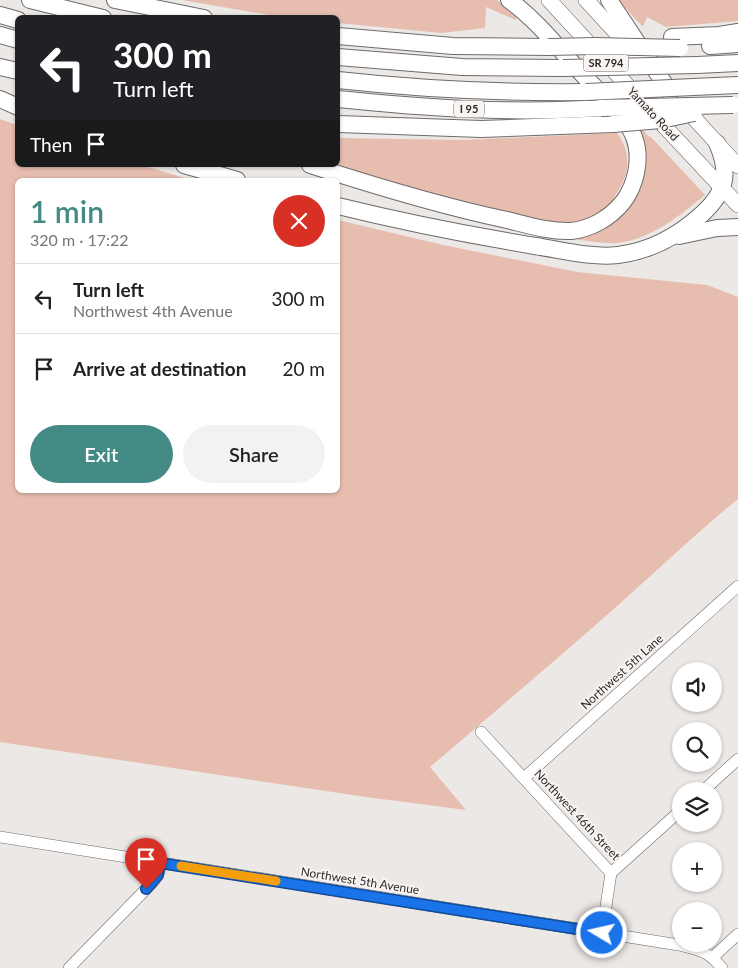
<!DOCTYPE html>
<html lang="en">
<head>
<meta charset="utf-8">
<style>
	:root { --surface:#fff; --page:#f2f2f2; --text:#222; --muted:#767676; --line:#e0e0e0; --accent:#448b85 }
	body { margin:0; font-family:Lato,sans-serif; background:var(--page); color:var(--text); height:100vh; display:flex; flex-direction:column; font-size:19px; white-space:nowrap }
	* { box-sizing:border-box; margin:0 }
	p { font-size:16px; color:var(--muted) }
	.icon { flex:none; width:28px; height:28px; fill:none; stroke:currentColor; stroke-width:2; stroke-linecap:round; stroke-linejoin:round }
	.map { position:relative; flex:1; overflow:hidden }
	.panel { position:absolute; left:15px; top:178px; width:325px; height:315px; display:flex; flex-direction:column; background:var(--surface); border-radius:8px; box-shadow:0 1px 4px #0004 }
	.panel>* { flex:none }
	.top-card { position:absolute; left:15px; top:15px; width:325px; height:152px; border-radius:8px; box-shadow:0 1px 4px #0004; background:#202124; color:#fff; overflow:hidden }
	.fabs { position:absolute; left:672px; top:662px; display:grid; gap:10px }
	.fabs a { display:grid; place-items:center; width:50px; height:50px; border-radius:50%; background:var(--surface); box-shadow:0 1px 4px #0004; font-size:25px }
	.pin { position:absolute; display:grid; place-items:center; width:42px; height:42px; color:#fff; margin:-51px -21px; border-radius:50% 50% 50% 0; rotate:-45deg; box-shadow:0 0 5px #0007 }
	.pin .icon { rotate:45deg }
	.me { position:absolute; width:55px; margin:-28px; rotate:279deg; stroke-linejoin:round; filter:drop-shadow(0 0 4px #0008) }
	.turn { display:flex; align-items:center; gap:18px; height:105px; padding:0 15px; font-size:22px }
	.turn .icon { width:65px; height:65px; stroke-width:2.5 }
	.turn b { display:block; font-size:35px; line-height:42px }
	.then { display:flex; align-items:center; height:48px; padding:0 15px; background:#0003; gap:10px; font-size:19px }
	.round { display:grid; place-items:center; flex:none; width:52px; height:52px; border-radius:26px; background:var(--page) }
	.summary { display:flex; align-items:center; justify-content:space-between; height:85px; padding:0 15px }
	h1 { font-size:30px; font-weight:600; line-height:38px; color:var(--accent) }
	.action { display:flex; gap:10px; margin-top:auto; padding:10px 15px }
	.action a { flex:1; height:58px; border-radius:30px; background:var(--accent); color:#fff; font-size:20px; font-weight:600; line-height:58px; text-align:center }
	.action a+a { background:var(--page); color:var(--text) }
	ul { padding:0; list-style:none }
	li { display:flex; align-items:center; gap:15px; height:70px; padding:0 15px; border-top:1px solid var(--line) }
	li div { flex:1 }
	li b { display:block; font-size:19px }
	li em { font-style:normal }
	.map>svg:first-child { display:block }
	.green { fill:#e7bdb0 }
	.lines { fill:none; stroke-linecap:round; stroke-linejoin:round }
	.minor-casing { stroke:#6f6b6a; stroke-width:12 }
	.major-casing { stroke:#6f6b6a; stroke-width:16 }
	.highway-casing { stroke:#6f6b6a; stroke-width:18 }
	.minor { stroke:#fff; stroke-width:11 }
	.major { stroke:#fff; stroke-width:15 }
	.highway { stroke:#fff; stroke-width:16 }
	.highway-bridge-casing { stroke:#6f6b6a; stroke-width:18; stroke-linecap:butt }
	.highway-bridge { stroke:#fff; stroke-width:16 }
	.route-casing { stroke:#114b97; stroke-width:12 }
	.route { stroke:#1a73e8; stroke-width:9 }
	.slow { stroke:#f59e0b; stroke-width:9 }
	.labels { text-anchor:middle; stroke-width:4; stroke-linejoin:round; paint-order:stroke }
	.shield { fill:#faf5f3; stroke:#6a6866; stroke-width:1 }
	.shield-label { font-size:11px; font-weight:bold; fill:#2d2b2a }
	.street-label { font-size:12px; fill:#2d2b2a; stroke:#faf5f3 }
</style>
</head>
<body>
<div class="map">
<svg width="738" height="968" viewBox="0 0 738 968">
	<rect width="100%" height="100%" fill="#ece8e6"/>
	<!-- green -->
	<g class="green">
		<polygon points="182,0 497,0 516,15 516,20 486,7 485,28 441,33 338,23 338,18 287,18"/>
		<polygon points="618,0 738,0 738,21 666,27 647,17 643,27"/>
		<path d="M0,119L17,125L18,165H142L191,180H18V490H338V220L443,245L577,272L707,285L738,297V499C696,533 657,571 616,607C555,661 492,714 430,767L466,810L366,797L0,742Z"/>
		<path d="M638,128H641L649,137L650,136L705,195C679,216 652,239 617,243C605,244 591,241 578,240V236L619,216Z"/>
		<path d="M617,133C629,148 631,169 621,186C617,193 614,195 613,204L590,219L565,224L489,210L332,165H338V138L463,140Z"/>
	</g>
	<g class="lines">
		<defs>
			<g id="minor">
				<polyline points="481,732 611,873 602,933"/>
				<polyline points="524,778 738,586"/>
				<polyline points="703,791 738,759"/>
				<path d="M0,837L679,945C700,950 708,951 722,968"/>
				<polyline points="611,873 681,810"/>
				<polyline points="713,957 738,934"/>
				<polyline points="69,968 153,882 158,875 160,863"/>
			</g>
			<g id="major">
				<polyline points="549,0 637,96"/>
				<polyline points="586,0 634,52"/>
				<polyline points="683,106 738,166"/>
				<polyline points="652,113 738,205"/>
			</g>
			<g id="highway">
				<polyline points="30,0 103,18"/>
				<polyline points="115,0 204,18"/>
				<polyline points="609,0 670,92"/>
				<polyline points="0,15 18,20"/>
				<polyline points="0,35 18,40"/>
				<polyline points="338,36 453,46 548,47"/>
				<polyline points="672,37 719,35 738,32"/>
				<polyline points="710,46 738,44"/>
				<polyline points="338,57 462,67 563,68"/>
				<polyline points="697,65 738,63"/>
				<polyline points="0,67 18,71"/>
				<path d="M338,80C420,89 503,93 586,92"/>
				<polyline points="715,86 738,85"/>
				<polyline points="0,99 18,107"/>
				<path d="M338,99C425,108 513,114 601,108"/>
				<polyline points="338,124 481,129 613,124"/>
				<polyline points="184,165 237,180"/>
				<path d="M310,165C375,186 440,206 507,220C528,225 550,232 571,231C591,229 610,218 623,202C636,185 642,158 634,137C625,114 601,94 584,76C560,50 538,21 509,0"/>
				<path d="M338,206C403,222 469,235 535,246C562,250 591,258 618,255C651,251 678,236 702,214C727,191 730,173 717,143"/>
				<polyline points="679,236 717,228 738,227"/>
			</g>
		</defs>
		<!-- minor casing -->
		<use href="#minor" class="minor-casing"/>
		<!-- major casing -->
		<use href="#major" class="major-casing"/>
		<!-- highway casing -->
		<use href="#highway" class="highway-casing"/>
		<!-- minor -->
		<use href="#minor" class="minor"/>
		<!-- major -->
		<use href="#major" class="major"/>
		<!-- highway -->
		<use href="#highway" class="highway"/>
		<defs>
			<g id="highway-bridge">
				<polyline points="548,47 596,46 680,48"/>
				<polyline points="563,68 697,65"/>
				<polyline points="586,92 715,86"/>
				<polyline points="601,108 733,105"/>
				<polyline points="613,124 661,120 694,113"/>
			</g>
		</defs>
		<!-- highway-bridge casing -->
		<use href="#highway-bridge" class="highway-bridge-casing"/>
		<!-- highway-bridge -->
		<use href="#highway-bridge" class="highway-bridge"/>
	</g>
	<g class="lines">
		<defs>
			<polyline id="route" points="146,889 158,875 160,863 602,933"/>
		</defs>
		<!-- route casing -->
		<use href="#route" class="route-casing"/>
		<!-- route -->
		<use href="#route" class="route"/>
		<!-- slow -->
		<polyline class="slow" points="181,866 276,881"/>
	</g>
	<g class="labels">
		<!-- shield labels -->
		<g class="shield">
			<rect x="583.5" y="54.5" width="45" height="17" rx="4"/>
			<rect x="454" y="100.5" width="30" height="17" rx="4"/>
		</g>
		<g class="shield-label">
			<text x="606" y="67">SR 794</text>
			<text x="469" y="113">I 95</text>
		</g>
		<!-- street labels -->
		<g class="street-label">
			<text transform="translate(653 114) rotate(47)" y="4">Yamato Road</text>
			<text transform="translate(622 672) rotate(-42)" y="4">Northwest 5th Lane</text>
			<text transform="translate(577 815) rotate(47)" y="4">Northwest 46th Street</text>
			<text transform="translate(360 881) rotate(9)" y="4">Northwest 5th Avenue</text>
		</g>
	</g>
</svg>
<div class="fabs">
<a><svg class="icon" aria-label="sound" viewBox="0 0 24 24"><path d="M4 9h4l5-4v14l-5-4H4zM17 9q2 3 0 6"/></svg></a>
<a><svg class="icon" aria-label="search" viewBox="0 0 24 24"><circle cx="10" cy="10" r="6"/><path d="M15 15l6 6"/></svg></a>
<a><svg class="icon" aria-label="layers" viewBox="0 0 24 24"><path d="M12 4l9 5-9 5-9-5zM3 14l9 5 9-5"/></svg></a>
<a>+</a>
<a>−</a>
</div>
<div class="pin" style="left:146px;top:889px;background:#d93025"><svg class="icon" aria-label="arrive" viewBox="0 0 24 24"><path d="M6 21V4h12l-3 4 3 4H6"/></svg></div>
<svg class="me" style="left:602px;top:933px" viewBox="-20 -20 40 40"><circle r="17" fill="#1a73e8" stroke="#fff" stroke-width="3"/><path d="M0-11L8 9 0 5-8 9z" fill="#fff"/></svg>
<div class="top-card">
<div class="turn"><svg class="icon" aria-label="left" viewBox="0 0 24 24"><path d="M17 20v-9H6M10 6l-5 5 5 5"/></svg><div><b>300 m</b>Turn left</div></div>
<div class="then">Then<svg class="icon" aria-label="arrive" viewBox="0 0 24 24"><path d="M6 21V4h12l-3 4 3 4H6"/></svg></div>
</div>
<section class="panel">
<div class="summary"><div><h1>1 min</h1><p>320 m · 17:22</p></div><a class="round" style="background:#d93025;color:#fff"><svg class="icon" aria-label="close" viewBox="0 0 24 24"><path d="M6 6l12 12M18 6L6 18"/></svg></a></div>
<ul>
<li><svg class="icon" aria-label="left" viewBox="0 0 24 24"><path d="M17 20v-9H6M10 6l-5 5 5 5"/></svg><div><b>Turn left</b><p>Northwest 4th Avenue</p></div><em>300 m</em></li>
<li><svg class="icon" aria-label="arrive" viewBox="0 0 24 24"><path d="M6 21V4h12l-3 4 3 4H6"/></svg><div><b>Arrive at destination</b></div><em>20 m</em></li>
</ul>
<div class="action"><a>Exit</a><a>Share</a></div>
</section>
</div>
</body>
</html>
